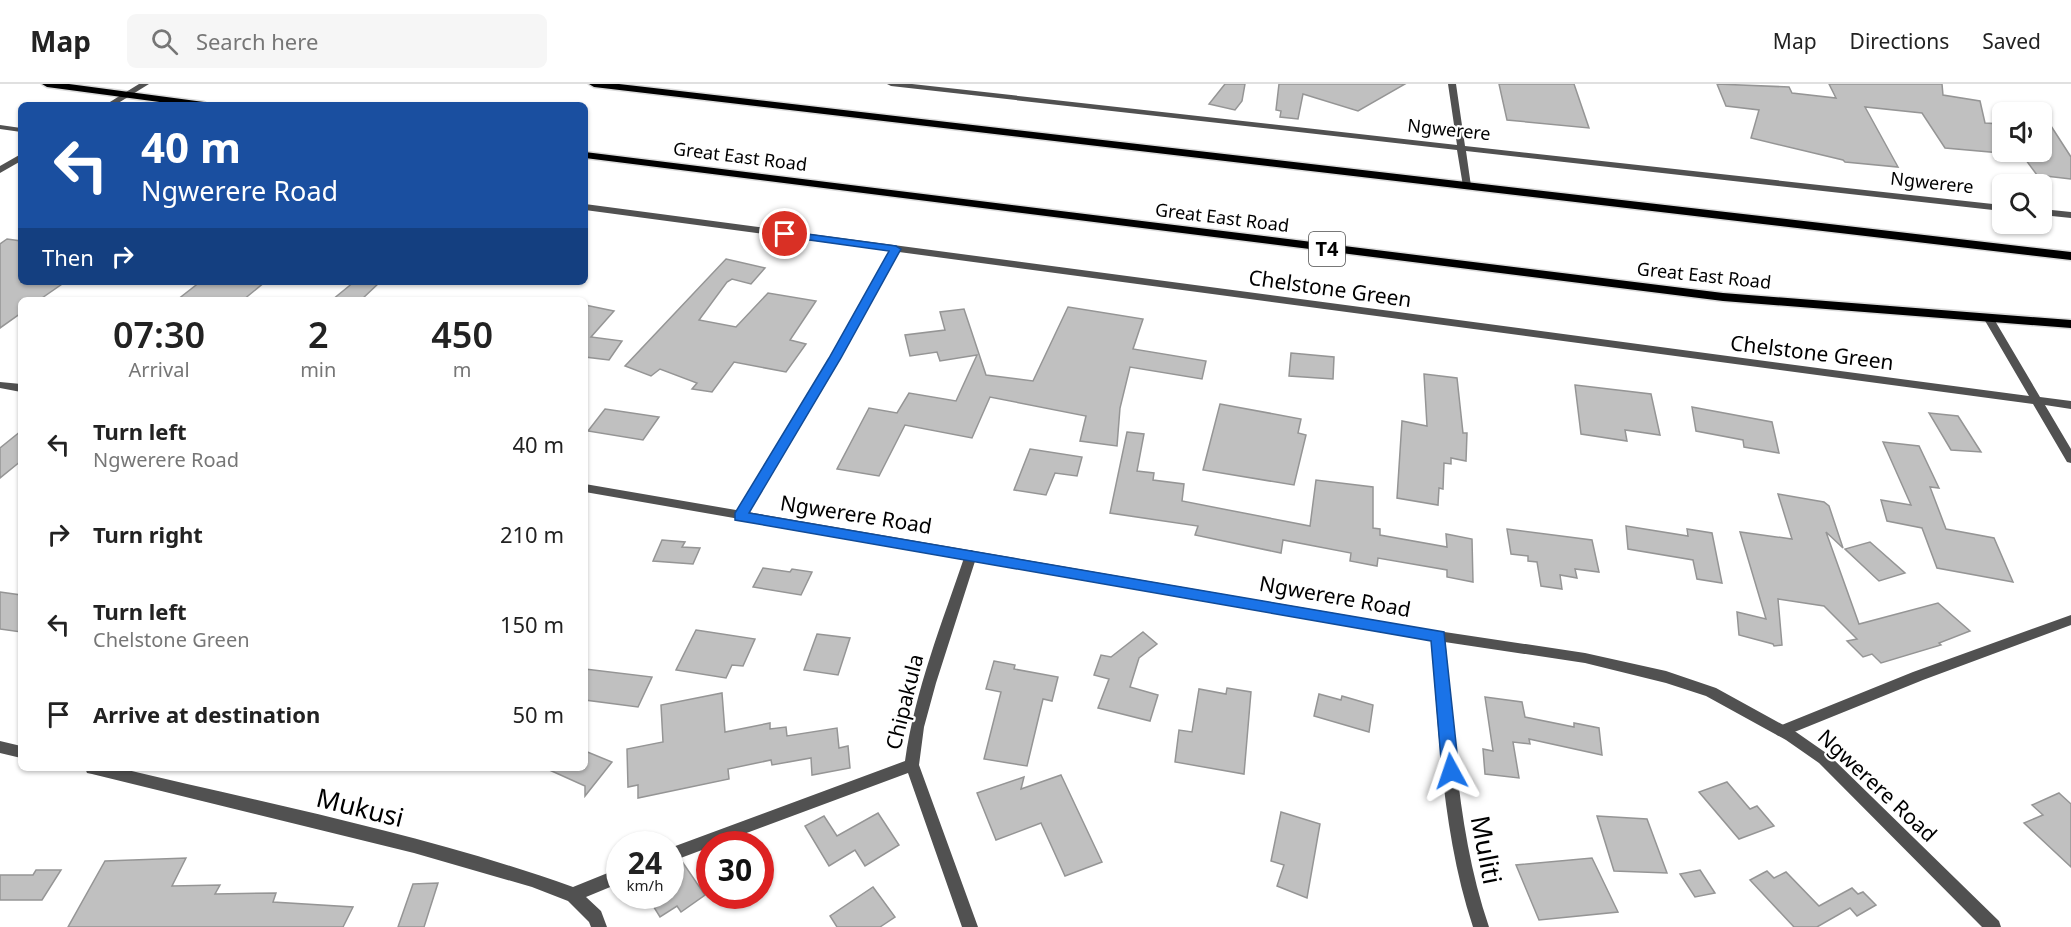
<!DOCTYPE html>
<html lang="en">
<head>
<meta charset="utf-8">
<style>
	:root { --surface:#fff; --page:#f6f6f6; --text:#222; --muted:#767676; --line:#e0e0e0 }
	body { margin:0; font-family:"Noto Sans",sans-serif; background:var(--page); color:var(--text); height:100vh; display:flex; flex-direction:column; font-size:22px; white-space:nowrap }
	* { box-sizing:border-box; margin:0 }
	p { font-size:20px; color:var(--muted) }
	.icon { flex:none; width:33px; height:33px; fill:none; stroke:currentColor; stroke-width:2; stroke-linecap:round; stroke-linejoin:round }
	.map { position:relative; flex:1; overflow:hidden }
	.drawer { position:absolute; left:18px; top:213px; width:570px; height:474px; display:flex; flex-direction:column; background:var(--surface); border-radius:9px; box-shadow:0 2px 4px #0004 }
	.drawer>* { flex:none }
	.banner { position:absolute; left:18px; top:18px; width:570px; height:183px; border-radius:9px; box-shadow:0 2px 4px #0004; background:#1a4fa0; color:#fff; overflow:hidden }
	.buttons { position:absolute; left:1992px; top:18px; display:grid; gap:12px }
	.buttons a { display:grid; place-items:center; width:60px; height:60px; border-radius:9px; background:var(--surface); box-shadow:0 2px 4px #0004; font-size:30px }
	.speed { position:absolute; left:606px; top:747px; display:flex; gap:12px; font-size:30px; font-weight:700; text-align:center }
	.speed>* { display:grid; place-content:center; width:78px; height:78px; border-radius:50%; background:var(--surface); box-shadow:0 2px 4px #0004; line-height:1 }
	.speed small { font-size:15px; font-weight:400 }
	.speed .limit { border:9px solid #d22; background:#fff; color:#111 }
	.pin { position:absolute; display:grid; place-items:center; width:51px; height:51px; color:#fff; margin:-26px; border:3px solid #fff; border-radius:50%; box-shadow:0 2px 6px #0007 }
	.me { position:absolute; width:66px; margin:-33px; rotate:355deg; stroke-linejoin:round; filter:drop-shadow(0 0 4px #0008) }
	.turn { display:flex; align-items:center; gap:21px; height:126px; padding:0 24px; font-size:27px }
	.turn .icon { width:78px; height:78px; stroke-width:2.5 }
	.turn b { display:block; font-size:42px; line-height:51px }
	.then { display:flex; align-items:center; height:57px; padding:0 24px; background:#0003; gap:12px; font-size:22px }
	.eta { display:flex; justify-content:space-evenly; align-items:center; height:102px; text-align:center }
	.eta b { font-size:36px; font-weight:600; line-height:42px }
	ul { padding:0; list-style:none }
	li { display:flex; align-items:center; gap:18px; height:90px; padding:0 24px }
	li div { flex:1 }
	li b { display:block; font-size:22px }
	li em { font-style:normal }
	header { display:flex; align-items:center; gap:36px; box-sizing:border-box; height:84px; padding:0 30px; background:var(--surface); border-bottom:2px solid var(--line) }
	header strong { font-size:28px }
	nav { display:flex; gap:33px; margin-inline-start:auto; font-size:21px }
	.search { width:420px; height:54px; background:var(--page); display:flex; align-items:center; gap:15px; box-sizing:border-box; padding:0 21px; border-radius:9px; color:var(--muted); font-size:22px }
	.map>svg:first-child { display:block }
	.building { fill:#c0c0c0; stroke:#959595; stroke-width:1.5 }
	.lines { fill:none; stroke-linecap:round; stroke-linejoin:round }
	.primary-casing { stroke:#dbdbdb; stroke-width:3 }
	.minor { fill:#515151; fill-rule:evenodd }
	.tertiary { fill:#515151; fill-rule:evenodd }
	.primary { fill:#000; fill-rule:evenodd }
	.route { fill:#1a73e8; stroke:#114b97; stroke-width:1.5 }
	.labels { text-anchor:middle; stroke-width:4.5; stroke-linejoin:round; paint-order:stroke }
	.far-street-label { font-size:18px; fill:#000; stroke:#fff }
	.shield { fill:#fff; stroke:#4c4c4c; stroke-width:1.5 }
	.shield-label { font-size:20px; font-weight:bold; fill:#000 }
	.street-label { font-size:21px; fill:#000; stroke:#fff }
	.near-street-label { font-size:26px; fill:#000; stroke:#fff }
</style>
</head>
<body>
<header>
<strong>Map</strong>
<div class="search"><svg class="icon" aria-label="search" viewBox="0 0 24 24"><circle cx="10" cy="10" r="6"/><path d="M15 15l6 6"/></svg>Search here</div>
<nav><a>Map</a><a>Directions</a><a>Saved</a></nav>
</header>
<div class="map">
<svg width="2071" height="843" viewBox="0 0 2071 843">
	<rect width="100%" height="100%" fill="#fff"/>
	<!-- building -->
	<g class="building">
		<polygon points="1225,0 1245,0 1242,17 1235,26 1209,20"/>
		<polygon points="1279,0 1405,0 1358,27 1303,10 1298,35 1280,33 1281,27 1276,26"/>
		<polygon points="1499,0 1574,0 1589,44 1507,36"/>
		<polygon points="1717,0 1789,3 1792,9 1836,14 1829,0 1942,0 1943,11 1980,17 1985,39 2002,40 2002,68 2011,68 2013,70 1945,64 1922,29 1865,23 1898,83 1845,78 1843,76 1751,54 1759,26 1726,22"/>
		<polygon points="2042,28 2071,73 2071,95 2037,91 2020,68 2042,68"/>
		<polygon points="7,155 21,157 21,198 65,198 39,216 21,216 21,229 0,244 0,160"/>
		<polygon points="726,175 765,184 751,200 732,195 727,198 699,236 736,243 768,209 816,217 790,256 806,260 786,288 734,278 712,308 692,305 697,299 660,285 651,292 625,282"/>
		<polygon points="200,198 265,198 243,216 177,216"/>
		<polygon points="354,198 380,198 361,216 332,216"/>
		<polygon points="585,221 614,227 591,253 622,257 609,276 585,273"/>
		<polygon points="1068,223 1143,235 1133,265 1206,277 1202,295 1130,283 1120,324 1117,362 1080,357 1086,332 990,313 972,354 905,341 879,392 837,385 869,324 897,329 909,309 956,317 977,271 940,277 937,268 910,272 905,251 945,246 940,228 964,225 986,291 1033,297"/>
		<polygon points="1291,269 1334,273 1333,295 1289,292"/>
		<polygon points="1424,290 1457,294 1463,349 1467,349 1466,377 1451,374 1451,380 1444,379 1443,405 1439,404 1438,421 1397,414 1402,337 1427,342"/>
		<polygon points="1575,301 1651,310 1660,351 1625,346 1627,357 1581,350"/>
		<polygon points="1220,320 1301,335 1298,349 1306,351 1294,401 1203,386"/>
		<polygon points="1692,323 1772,338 1779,369 1744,363 1743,356 1696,347"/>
		<polygon points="605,325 659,333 643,356 588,347"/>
		<polygon points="1929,329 1958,332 1981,368 1951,366"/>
		<polygon points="21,347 21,377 0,394 0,364"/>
		<polygon points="1127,348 1144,350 1137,387 1154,389 1153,396 1184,400 1182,417 1310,442 1316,396 1373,403 1373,444 1380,445 1380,451 1447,463 1446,450 1472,455 1473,498 1447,493 1447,486 1378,474 1377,482 1350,477 1351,469 1283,456 1281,469 1195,451 1198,442 1110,429"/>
		<polygon points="1883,358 1919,362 1939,404 1930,403 1946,445 1994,454 2013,498 1937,484 1922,444 1887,437 1881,416 1911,421"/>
		<polygon points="1030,365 1082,373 1077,392 1055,389 1046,411 1014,406"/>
		<polygon points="1778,410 1824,418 1829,422 1843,464 1826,448 1859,540 1938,519 1970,547 1939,559 1941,561 1881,579 1872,570 1863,573 1847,557 1857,555 1824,522 1778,515 1782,561 1774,562 1773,560 1739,551 1737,528 1766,535 1740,448 1792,455"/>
		<polygon points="1626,442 1688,452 1687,445 1712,449 1722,499 1697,495 1693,476 1628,465"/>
		<polygon points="1507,445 1592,456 1599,488 1575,485 1577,494 1560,491 1562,505 1541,502 1537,478 1528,477 1528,472 1511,470"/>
		<polygon points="662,456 685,458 682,463 700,464 693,480 653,477"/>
		<polygon points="1870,458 1905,489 1879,497 1845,465"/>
		<polygon points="763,484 790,488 792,485 812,488 801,511 753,503"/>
		<polygon points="0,508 21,511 21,548 0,545"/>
		<polygon points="696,546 755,555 743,582 732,581 726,594 676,586"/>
		<polygon points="1143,548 1157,560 1139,574 1130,603 1158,611 1150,637 1098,624 1109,595 1094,591 1101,571 1111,573"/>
		<polygon points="817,550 850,554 838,591 804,586"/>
		<polygon points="994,577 1015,581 1014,585 1058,593 1052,617 1043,615 1027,682 984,675 1001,608 986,605"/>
		<polygon points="585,585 652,593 638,623 585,616"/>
		<polygon points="1227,604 1251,608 1244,690 1175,678 1179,646 1192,648 1199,605 1226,610"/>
		<polygon points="722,609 725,648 770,639 770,645 786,643 787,652 837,644 839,664 848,662 850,684 812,691 811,674 772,681 771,676 728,685 729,695 638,714 638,701 628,703 627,665 663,658 661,621"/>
		<polygon points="1319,610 1341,616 1342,612 1373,621 1369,648 1314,632"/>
		<polygon points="1485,613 1522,618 1525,633 1574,643 1574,639 1599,644 1602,671 1529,655 1530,660 1513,658 1519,694 1485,690 1483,665 1493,667"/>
		<polygon points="585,667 612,678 585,712 585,702 545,684 585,684"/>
		<polygon points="1061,691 1102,778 1065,792 1041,739 996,756 977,709 1024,693 1021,705"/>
		<polygon points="1727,698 1750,725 1757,722 1774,742 1739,755 1699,708"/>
		<polygon points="2059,709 2071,720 2071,783 2024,739 2043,731 2032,721"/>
		<polygon points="1281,728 1320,740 1307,814 1277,802 1284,781 1271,777"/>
		<polygon points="878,729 899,761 865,782 855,766 829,782 805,742 824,732 837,752"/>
		<polygon points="1597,732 1647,735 1667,789 1614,787"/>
		<polygon points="186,774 172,802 220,801 215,810 276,809 273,818 353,823 343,843 68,843 105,777"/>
		<polygon points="1592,774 1618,828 1539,836 1516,781"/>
		<polygon points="681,776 705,811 681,828 677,822 660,833 647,812 670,812 670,780"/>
		<polygon points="36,786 61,786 42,816 0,816 0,791 33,791"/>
		<polygon points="1700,786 1715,809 1695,813 1680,790"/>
		<polygon points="1767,787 1774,794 1786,788 1819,822 1852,804 1858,810 1863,808 1876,821 1857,832 1850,824 1817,843 1794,843 1750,796"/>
		<polygon points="438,799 424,843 398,843 413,800"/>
		<polygon points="873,803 895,833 880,843 837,843 830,832"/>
	</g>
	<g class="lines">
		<defs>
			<g id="primary">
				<polygon points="42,0 69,0 204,18 209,21 182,21 47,3"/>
				<polygon points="589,0 619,0 2071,168 2071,176 594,3"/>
				<polygon points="585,68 1723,209 2071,236 2071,244 1723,217 585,74"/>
			</g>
		</defs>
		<!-- primary casing -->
		<use href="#primary" class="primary-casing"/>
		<!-- minor -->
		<g class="minor">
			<polygon points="887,0 912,0 1457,61 1448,0 1456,0 1465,62 2002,121 2002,127 1466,67 1471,102 1467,105 1463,102 1457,66 891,2"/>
			<polygon points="0,41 21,44 21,48 0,45"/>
			<polygon points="585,120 2029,312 1984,235 1989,232 1994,235 2040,313 2071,317 2071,325 2045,321 2071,365 2071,379 2067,378 2033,320 899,168 840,274 743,436 739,437 733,433 830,274 890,167 585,126"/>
			<polygon points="2042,125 2071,128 2071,134 2042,131"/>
			<path d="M971,466L975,468L977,471L936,599L924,643L919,681L978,843H962L908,689L717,760H710V763L670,778V764L905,677C915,606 942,539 965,471L967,468Z"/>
			<polygon points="2071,531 2071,541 1923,596 1787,651 1782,653 1777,651 1775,647 1777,643 1913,588"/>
			<path d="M1438,547L1443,548L1445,552C1454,650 1457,749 1489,843H1473C1442,749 1439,650 1431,552L1433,548Z"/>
			<polygon points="0,657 21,662 21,674 0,669"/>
			<path d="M85,684H119C269,720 428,751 573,803L620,784V799L586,813L601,827L607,843H591L589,838L568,817L532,803L414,769L92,690L87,689Z"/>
		</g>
		<!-- tertiary -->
		<g class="tertiary">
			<polygon points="139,0 149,0 115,21 105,21"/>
			<polygon points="21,70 21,77 0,89 0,82"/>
			<polygon points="0,298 21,300 21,308 0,304"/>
			<polygon points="585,400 1438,547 1585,569 1666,587 1716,604 1796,648 1829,671 1999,837 2001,843 1982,843 1819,679 1786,656 1706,612 1666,599 1585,579 1438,557 585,408"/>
		</g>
		<!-- primary -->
		<use href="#primary" class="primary"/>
	</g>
	<!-- route -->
	<polygon class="route" points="785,147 896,162 901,165 841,274 749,429 1444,548 1459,687 1457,693 1451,695 1445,693 1442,687 1431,557 735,436 735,429 829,274 889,167 781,152 781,148"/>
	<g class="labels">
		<!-- far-street labels -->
		<g class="far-street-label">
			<text transform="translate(1449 46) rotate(6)" y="6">Ngwerere</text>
			<text transform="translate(740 73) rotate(7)" y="6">Great East Road</text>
			<text transform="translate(1932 99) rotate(6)" y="6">Ngwerere</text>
			<text transform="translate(1222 134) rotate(7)" y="6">Great East Road</text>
			<text transform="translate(1704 192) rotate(6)" y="6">Great East Road</text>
		</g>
		<!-- shield labels -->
		<rect class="shield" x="1309" y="148" width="36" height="34" rx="4.5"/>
		<g class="shield-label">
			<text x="1327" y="172">T4</text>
		</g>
		<!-- street labels -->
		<g class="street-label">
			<text transform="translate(1330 205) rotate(8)" y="7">Chelstone Green</text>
			<text transform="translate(1812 269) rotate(7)" y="7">Chelstone Green</text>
			<text transform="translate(856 431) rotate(9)" y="7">Ngwerere Road</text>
			<text transform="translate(1335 513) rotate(10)" y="7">Ngwerere Road</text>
			<text transform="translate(905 618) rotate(-76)" y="7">Chipakula</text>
			<text transform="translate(1877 702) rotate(43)" y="7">Ngwerere Road</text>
		</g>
		<!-- near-street labels -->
		<g class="near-street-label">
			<text transform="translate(360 724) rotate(14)" y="9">Mukusi</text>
			<text transform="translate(1486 766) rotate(79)" y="9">Muliti</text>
		</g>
	</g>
</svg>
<div class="buttons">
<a><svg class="icon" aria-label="sound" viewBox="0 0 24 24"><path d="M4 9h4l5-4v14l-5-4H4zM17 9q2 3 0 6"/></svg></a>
<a><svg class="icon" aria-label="search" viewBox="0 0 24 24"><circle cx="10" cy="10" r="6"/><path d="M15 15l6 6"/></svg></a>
</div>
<div class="speed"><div>24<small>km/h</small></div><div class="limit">30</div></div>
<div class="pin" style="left:785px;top:150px;background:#d93025"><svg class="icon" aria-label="arrive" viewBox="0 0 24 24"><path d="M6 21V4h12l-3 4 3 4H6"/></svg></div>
<svg class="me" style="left:1451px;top:687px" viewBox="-20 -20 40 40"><path d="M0-17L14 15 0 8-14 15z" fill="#1a73e8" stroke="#fff" stroke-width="4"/></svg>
<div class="banner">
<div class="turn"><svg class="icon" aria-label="left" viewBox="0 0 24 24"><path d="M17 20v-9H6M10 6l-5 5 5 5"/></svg><div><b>40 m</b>Ngwerere Road</div></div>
<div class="then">Then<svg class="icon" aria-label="right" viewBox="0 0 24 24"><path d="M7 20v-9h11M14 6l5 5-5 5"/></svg></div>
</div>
<section class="drawer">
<div class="eta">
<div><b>07:30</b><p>Arrival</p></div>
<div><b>2</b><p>min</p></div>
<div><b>450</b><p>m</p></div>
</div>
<ul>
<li><svg class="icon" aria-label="left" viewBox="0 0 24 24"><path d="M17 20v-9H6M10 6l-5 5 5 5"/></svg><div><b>Turn left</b><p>Ngwerere Road</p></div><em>40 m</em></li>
<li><svg class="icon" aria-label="right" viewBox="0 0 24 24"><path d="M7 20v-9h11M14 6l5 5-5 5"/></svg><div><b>Turn right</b></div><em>210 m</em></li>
<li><svg class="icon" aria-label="left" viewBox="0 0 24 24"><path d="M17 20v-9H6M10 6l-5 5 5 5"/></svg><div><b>Turn left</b><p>Chelstone Green</p></div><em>150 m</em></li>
<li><svg class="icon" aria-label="arrive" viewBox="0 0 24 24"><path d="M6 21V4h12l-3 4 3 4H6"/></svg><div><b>Arrive at destination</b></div><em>50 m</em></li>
</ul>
</section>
</div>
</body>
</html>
